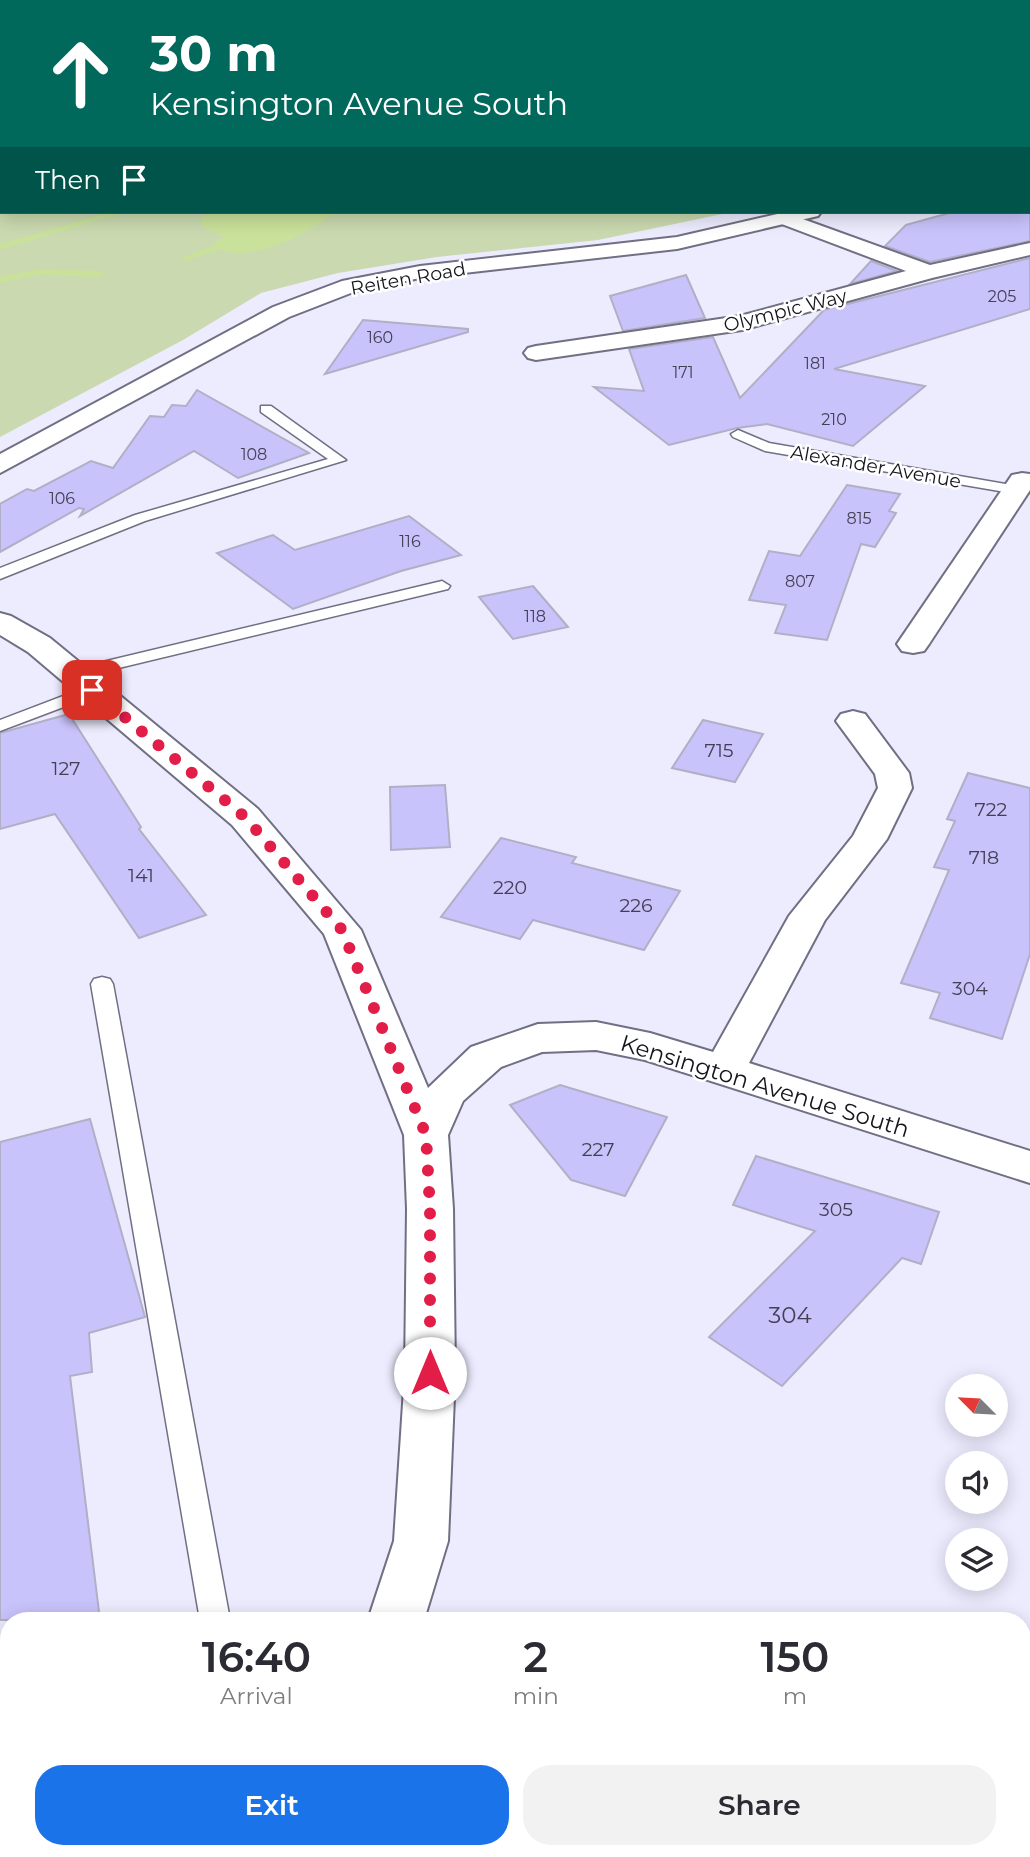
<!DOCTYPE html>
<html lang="en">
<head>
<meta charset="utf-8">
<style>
	:root { --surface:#fff; --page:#f2f2f3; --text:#2b2b33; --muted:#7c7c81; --accent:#1a73e8 }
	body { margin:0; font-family:Montserrat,sans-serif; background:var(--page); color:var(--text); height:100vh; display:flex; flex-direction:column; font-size:26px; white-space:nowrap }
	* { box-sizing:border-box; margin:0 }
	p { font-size:23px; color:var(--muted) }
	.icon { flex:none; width:38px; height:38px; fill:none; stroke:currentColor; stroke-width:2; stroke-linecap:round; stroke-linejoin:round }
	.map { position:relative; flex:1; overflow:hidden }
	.drawer { position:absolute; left:0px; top:1612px; width:1031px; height:247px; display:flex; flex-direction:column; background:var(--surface); border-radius:28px 28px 0 0; box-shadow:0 4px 18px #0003 }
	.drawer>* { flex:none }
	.hud { position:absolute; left:0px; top:0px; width:1031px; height:214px; box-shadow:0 4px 18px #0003; background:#00695c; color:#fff; overflow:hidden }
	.needle { width:46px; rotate:294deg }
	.fabs { position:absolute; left:945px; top:1374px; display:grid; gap:14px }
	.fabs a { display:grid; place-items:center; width:63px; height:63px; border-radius:50%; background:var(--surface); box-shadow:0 4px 18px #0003; font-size:35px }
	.pin { position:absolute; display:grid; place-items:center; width:60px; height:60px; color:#fff; margin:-30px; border-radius:14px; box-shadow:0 4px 10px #0006 }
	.me { position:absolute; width:77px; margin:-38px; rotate:0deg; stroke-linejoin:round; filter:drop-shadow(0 0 5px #0008) }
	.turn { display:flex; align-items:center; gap:24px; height:147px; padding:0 35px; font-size:32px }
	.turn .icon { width:91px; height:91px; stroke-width:2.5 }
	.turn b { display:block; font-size:49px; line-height:60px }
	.then { display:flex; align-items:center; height:66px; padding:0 35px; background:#0003; gap:14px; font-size:26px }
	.eta { display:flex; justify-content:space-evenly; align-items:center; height:119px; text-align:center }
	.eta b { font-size:42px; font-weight:600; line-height:49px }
	.button { display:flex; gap:14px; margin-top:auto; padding:14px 35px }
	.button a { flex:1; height:80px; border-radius:28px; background:var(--accent); color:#fff; font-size:28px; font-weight:600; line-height:80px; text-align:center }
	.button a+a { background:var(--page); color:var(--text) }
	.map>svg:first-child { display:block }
	.green { fill:#cad9af }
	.water { fill:#c9e19b }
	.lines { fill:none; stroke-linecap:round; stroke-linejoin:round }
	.stream { fill:#c9e19b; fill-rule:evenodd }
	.building { fill:#c8c3fa; stroke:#b1afc6; stroke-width:2 }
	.lane-casing { stroke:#706f83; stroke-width:3 }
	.street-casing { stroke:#706f83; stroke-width:4 }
	.secondary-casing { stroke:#706f83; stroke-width:4 }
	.primary-casing { stroke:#7e78a9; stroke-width:4 }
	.lane { fill:#fff; fill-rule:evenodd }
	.street { fill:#fff; fill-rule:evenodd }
	.secondary { fill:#fff; fill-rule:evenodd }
	.primary { fill:#d3cef8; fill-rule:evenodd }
	.route { stroke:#e11d48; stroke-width:12; stroke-dasharray:0 21.6 }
	.labels { text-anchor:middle; stroke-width:5; stroke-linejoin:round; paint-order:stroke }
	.far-number-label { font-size:16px; fill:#424054 }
	.far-street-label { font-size:19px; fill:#16151d; stroke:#fff }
	.number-label { font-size:19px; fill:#424054 }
	.street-label { font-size:23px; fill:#16151d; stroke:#fff }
	.near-number-label { font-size:23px; fill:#424054 }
</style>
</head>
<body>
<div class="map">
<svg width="1030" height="1857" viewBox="0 0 1030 1857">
	<rect width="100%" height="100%" fill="#edecff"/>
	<!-- green -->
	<polygon class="green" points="0,186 2,212 732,212 598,240 437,257 338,273 261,293 183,340 0,437"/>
	<!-- water -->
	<path class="water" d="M214,212H337C309,232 247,269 212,245L224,237L206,229L200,222L202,217Z"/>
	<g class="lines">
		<!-- stream -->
		<g class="stream">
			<polygon points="112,212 124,212 0,250 0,244"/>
			<polygon points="215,245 219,248 218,250 185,261 181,258"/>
			<polygon points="38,269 100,271 104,274 100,277 38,275 0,283 0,277"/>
		</g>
	</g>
	<!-- building -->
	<g class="building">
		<polygon points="1030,201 1030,241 930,262 885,246 906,225 953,212 1029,212"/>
		<polygon points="1030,258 1030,309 834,369 925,386 853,446 767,424 737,428 669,445 594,387 644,391 629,349 713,337 740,398 824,310"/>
		<polygon points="871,261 897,271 850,284"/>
		<polygon points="686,275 705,318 623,331 610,296"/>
		<polygon points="363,320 468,329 468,332 325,374"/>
		<polygon points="197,390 309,453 238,478 194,451 80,516 84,509 79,508 0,552 0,504 27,489 34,491 91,461 113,468 150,416 164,417 172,405 186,406"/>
		<polygon points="847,485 900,494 889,511 896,513 875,547 861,544 827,640 775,633 786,605 749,600 769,551 800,556"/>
		<polygon points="409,516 461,555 401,571 293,609 217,553 273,535 295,550"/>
		<polygon points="533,586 568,627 513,639 479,597"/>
		<polygon points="69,714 141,827 139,829 206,915 139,938 55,814 0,829 0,733"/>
		<polygon points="703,720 763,734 735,782 672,768"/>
		<polygon points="968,773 1030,788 1030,954 1002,1039 930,1018 940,993 901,983 949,870 934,867 955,821 947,819"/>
		<polygon points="445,785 450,847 391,850 390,787"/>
		<polygon points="501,838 576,857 572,863 680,891 644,950 533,920 520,939 441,917"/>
		<polygon points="560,1085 667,1117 625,1196 571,1180 510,1105"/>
		<polygon points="90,1119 145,1317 89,1333 92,1372 70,1376 100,1620 0,1620 0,1142"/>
		<polygon points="756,1156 939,1212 921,1264 902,1258 782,1386 709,1337 815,1231 733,1205"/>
	</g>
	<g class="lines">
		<defs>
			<g id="lane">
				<polygon points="261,406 271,406 346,460 145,521 0,579 0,568 135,515 328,459 261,412"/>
				<polygon points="738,430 769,443 1017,486 1024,490 1017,494 765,451 733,437 731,434"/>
				<polygon points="442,581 450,586 448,589 73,679 64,674 73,669"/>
				<polygon points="92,685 98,686 101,690 98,694 0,731 0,720"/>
				<polygon points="102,977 110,979 113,984 230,1620 200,1620 91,984 94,979"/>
				<polygon points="54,1850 93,1850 90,1857 51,1857"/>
			</g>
			<g id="street">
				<polygon points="270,0 284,0 284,1 269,2"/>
				<polygon points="464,0 484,0 463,2"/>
				<polygon points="571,0 595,0 596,2 572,2"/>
				<polygon points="1030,11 1030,21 1029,22 1029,12"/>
				<polygon points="0,42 2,43 2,53 0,52"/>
				<rect x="0" y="120" width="2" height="10"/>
				<polygon points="786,213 930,265 1030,243 1030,255 932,278 742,330 536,360 528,358 524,353 528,348 536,346 740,316 906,271 779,223 776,219 779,215"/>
				<polygon points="1022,473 1030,474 1030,490 929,644 924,651 913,653 902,651 897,644 1012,475"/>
				<polygon points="0,613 11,616 50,638 258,809 361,930 428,1088 471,1047 538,1024 596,1022 650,1033 713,1052 789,916 853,836 878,788 875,774 836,721 841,714 853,711 865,714 909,773 912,788 887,839 825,920 749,1063 1030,1151 1030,1183 645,1060 596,1050 542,1052 501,1067 463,1101 448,1135 453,1209 455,1373 448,1541 424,1620 368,1620 394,1541 405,1373 407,1209 404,1135 324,934 232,825 28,652 0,635"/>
				<polygon points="212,1850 278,1850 275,1857 209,1857"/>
			</g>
			<g id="secondary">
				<rect x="1029" y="159" width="1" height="12"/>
				<polygon points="786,212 821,212 818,216 677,249 420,278 356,291 289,317 0,473 0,454 273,307 342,281 420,266 677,237"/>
			</g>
			<g id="primary">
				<rect x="1029" y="30" width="1" height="10"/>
				<rect x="0" y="158" width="2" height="12"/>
			</g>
		</defs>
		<!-- lane casing -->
		<use href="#lane" class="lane-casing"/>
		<!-- street casing -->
		<use href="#street" class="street-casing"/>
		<!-- secondary casing -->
		<use href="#secondary" class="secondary-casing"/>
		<!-- primary casing -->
		<use href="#primary" class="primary-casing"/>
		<!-- lane -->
		<use href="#lane" class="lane"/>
		<!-- street -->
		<use href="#street" class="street"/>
		<!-- secondary -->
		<use href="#secondary" class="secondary"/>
		<!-- primary -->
		<use href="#primary" class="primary"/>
	</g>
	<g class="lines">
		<!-- route -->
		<polyline class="route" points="92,690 245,817 342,930 426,1135 430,1209 430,1373"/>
	</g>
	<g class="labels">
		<!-- far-number labels -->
		<g class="far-number-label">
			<text x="1002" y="302">205</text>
			<text x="380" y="343">160</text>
			<text x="815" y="369">181</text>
			<text x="683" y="378">171</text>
			<text x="834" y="425">210</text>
			<text x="254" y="460">108</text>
			<text x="62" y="504">106</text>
			<text x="859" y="524">815</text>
			<text x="410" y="547">116</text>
			<text x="800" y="587">807</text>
			<text x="535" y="622">118</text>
		</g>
		<!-- far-street labels -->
		<g class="far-street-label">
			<text transform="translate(408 278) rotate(-10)" y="7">Reiten Road</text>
			<text transform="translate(785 310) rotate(-14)" y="7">Olympic Way</text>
			<text transform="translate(876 466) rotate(10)" y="7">Alexander Avenue</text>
		</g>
		<!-- number labels -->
		<g class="number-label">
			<text x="719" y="757">715</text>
			<text x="66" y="775">127</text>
			<text x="991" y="816">722</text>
			<text x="984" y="864">718</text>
			<text x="141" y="882">141</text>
			<text x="510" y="894">220</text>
			<text x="636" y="912">226</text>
			<text x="970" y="995">304</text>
			<text x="598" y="1156">227</text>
			<text x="836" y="1216">305</text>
		</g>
		<!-- street labels -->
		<g class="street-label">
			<text transform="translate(765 1086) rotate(17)" y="8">Kensington Avenue South</text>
		</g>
		<!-- near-number labels -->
		<g class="near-number-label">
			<text x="790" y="1323">304</text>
		</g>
	</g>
</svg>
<div class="fabs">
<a><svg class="needle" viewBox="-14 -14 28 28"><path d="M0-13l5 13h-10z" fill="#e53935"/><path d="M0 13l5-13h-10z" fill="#7c7c81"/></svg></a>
<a><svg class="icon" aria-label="sound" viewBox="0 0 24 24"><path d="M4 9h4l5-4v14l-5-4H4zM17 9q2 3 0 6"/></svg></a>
<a><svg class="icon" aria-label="layers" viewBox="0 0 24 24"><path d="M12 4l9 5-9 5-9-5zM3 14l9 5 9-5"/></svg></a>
</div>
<div class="pin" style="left:92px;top:690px;background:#d93025"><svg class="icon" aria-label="arrive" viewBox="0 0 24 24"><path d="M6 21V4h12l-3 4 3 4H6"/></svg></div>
<svg class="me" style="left:430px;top:1373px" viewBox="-20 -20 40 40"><circle r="19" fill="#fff"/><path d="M0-13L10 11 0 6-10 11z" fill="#e11d48"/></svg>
<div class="hud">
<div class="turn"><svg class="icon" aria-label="ahead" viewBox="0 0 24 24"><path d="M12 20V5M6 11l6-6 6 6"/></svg><div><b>30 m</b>Kensington Avenue South</div></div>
<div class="then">Then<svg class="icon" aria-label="arrive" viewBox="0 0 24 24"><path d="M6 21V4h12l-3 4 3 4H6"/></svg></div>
</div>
<section class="drawer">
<div class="eta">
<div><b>16:40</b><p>Arrival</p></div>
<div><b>2</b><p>min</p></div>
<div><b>150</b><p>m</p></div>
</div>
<div class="button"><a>Exit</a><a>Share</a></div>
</section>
</div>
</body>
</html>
